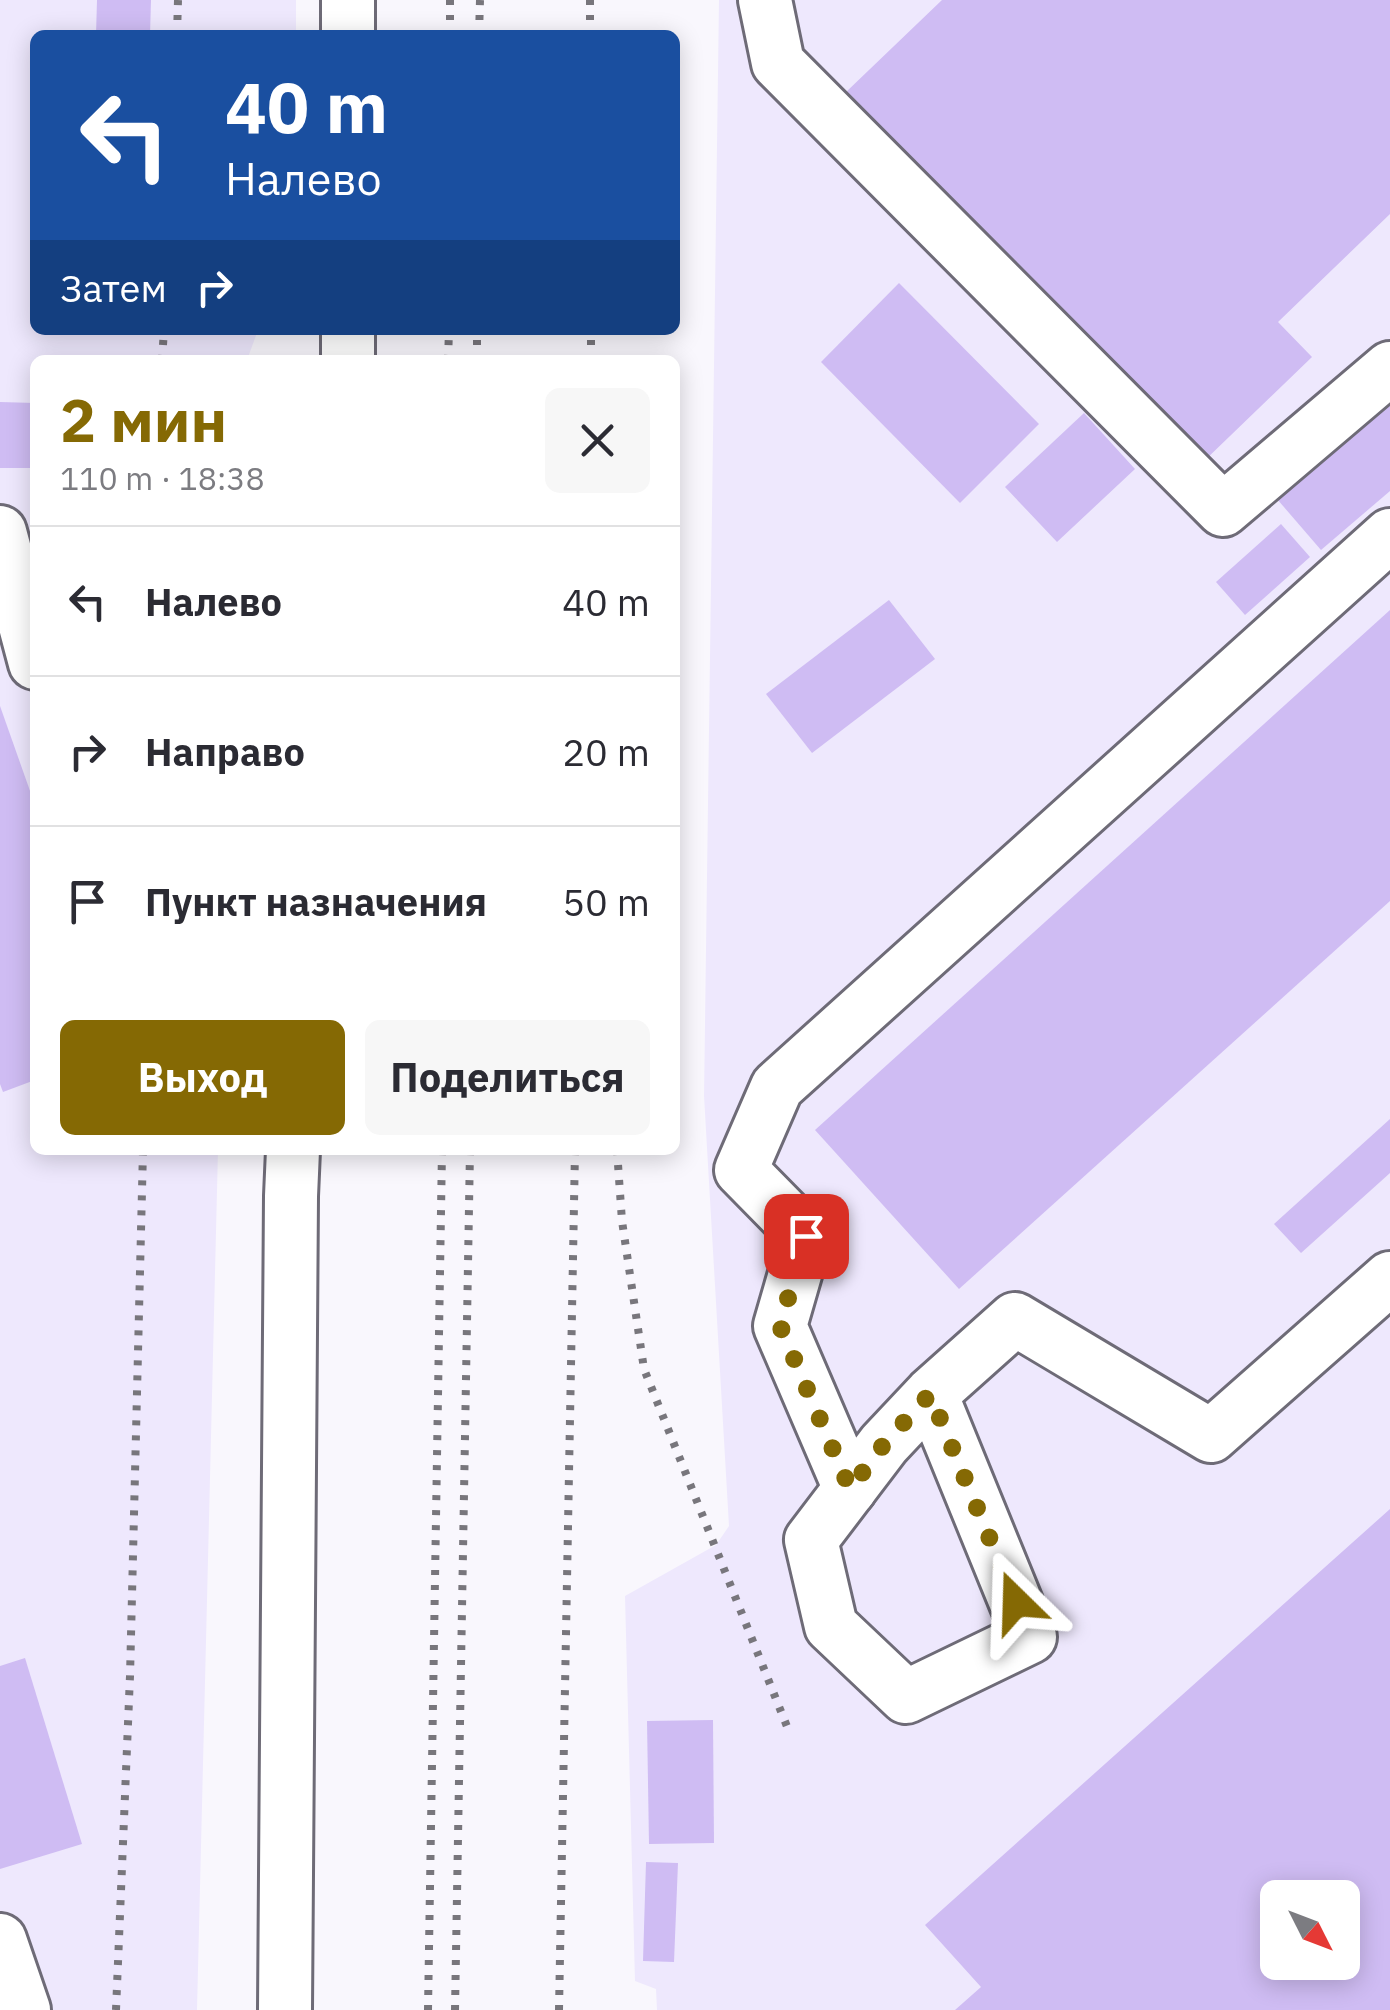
<!DOCTYPE html>
<html lang="ru">
<head>
<meta charset="utf-8">
<style>
	:root { --surface:#fff; --page:#f7f7f7; --text:#2b2b33; --muted:#7c7c81; --line:#e1e1e2; --accent:#856904 }
	body { margin:0; font-family:"IBM Plex Sans",sans-serif; background:var(--page); color:var(--text); height:100vh; display:flex; flex-direction:column; font-size:38px; white-space:nowrap }
	* { box-sizing:border-box; margin:0 }
	p { font-size:32px; color:var(--muted) }
	.icon { flex:none; width:55px; height:55px; fill:none; stroke:currentColor; stroke-width:2; stroke-linecap:round; stroke-linejoin:round }
	.map { position:relative; flex:1; overflow:hidden }
	.sheet { position:absolute; left:30px; top:355px; width:650px; height:800px; display:flex; flex-direction:column; background:var(--surface); border-radius:15px; box-shadow:0 5px 25px #0003 }
	.sheet>* { flex:none }
	.hud { position:absolute; left:30px; top:30px; width:650px; height:305px; border-radius:15px; box-shadow:0 5px 25px #0003; background:#1a4fa0; color:#fff; overflow:hidden }
	.needle { width:65px; rotate:132deg }
	.tools { position:absolute; left:1260px; top:1880px; display:grid; gap:20px }
	.tools a { display:grid; place-items:center; width:100px; height:100px; border-radius:15px; background:var(--surface); box-shadow:0 5px 25px #0003; font-size:50px }
	.pin { position:absolute; display:grid; place-items:center; width:85px; height:85px; color:#fff; margin:-42px; border-radius:20px; box-shadow:0 5px 15px #0006 }
	.me { position:absolute; width:110px; margin:-55px; rotate:338deg; stroke-linejoin:round; filter:drop-shadow(0 0 8px #0008) }
	.turn { display:flex; align-items:center; gap:35px; height:210px; padding:0 30px; font-size:45px }
	.turn .icon { width:130px; height:130px; stroke-width:2.5 }
	.turn b { display:block; font-size:70px; line-height:85px }
	.then { display:flex; align-items:center; height:95px; padding:0 30px; background:#0003; gap:20px; font-size:38px }
	.round { display:grid; place-items:center; flex:none; width:105px; height:105px; border-radius:15px; background:var(--page) }
	.headline { display:flex; align-items:center; justify-content:space-between; height:170px; padding:0 30px }
	h1 { font-size:60px; font-weight:700; line-height:75px; color:var(--accent) }
	.action { display:flex; gap:20px; margin-top:auto; padding:20px 30px }
	.action a { flex:1; height:115px; border-radius:15px; background:var(--accent); color:#fff; font-size:40px; font-weight:700; line-height:115px; text-align:center }
	.action a+a { background:var(--page); color:var(--text) }
	ul { padding:0; list-style:none }
	li { display:flex; align-items:center; gap:30px; height:150px; padding:0 30px; border-top:2px solid var(--line) }
	li div { flex:1 }
	li b { display:block; font-size:38px }
	li em { font-style:normal }
	.map>svg:first-child { display:block }
	.built { fill:#eee8fd; fill-rule:evenodd }
	.building { fill:#cfbcf3; fill-rule:evenodd }
	.lines { fill:none; stroke-linecap:round; stroke-linejoin:round }
	.minor-casing { stroke:#6e6b77; stroke-width:58 }
	.minor { stroke:#fff; stroke-width:52 }
	.rail { stroke:#78767c; stroke-width:8; stroke-dasharray:5 10; stroke-linecap:butt }
	.route { stroke:#856904; stroke-width:18; stroke-dasharray:0 32.4 }
</style>
</head>
<body>
<div class="map">
<svg width="1390" height="2010" viewBox="0 0 1390 2010">
	<rect width="100%" height="100%" fill="#f9f7fd"/>
	<!-- built -->
	<g class="built">
		<polygon points="0,0 296,0 296,35 35,35 35,330 258,330 247,360 35,360 35,1150 218,1150 197,2010 0,2010"/>
		<path d="M719,0H1390V2010H657L656,1989L635,1981L625,1596L716,1545L729,1526L704,1096ZM1278,1898H1342V1962H1278Z"/>
	</g>
	<!-- building -->
	<g class="building">
		<polygon points="97,0 151,0 150,35 96,35"/>
		<polygon points="942,0 1390,0 1390,214 1278,322 1312,357 1202,463 845,93"/>
		<polygon points="899,283 1039,424 960,503 821,362"/>
		<polygon points="1390,389 1390,491 1321,550 1271,492"/>
		<polygon points="0,402 35,403 35,468 0,468"/>
		<polygon points="1084,413 1135,469 1057,542 1005,487"/>
		<polygon points="1281,524 1310,557 1245,615 1216,582"/>
		<polygon points="889,600 935,659 812,753 766,694"/>
		<polygon points="1390,610 1390,901 959,1289 815,1130"/>
		<polygon points="0,706 35,805 35,1080 3,1092 0,1084"/>
		<polygon points="1390,1119 1390,1173 1301,1253 1274,1224"/>
		<path d="M1390,1509V2010H955L981,1987L925,1925ZM1278,1898H1342V1962H1278Z"/>
		<polygon points="25,1658 82,1844 0,1869 0,1666"/>
		<polygon points="713,1720 714,1843 649,1844 647,1721"/>
		<polygon points="646,1862 678,1863 674,1962 643,1961"/>
	</g>
	<g class="lines">
		<defs>
			<g id="minor">
				<polyline points="765,0 778,63 1223,510 1390,368"/>
				<polyline points="348,35 348,0"/>
				<polyline points="348,360 348,330"/>
				<polyline points="0,532 35,663"/>
				<polyline points="931,1394 1030,1637 906,1697 831,1626 811,1540 884,1444 931,1394 1015,1319 1211,1436 1390,1278"/>
				<polyline points="850,1489 780,1326 806,1236 741,1170 777,1087 1390,535"/>
				<polyline points="0,1940 24,2010"/>
				<polyline points="285,2010 291,1196 293,1150"/>
			</g>
		</defs>
		<!-- minor casing -->
		<use href="#minor" class="minor-casing"/>
		<!-- minor -->
		<use href="#minor" class="minor"/>
		<!-- rail -->
		<g class="rail">
			<polyline points="590,0 590,35"/>
			<polyline points="177,35 178,0"/>
			<polyline points="450,35 450,0"/>
			<polyline points="479,35 480,0"/>
			<polyline points="162,360 164,330"/>
			<polyline points="448,360 449,330"/>
			<polyline points="477,360 477,330"/>
			<polyline points="591,360 591,330"/>
			<polyline points="617,1150 622,1221 644,1369 788,1729"/>
			<polyline points="116,2010 130,1676 143,1150"/>
			<polyline points="428,2010 442,1150"/>
			<polyline points="455,2010 470,1150"/>
			<polyline points="559,2010 575,1150"/>
		</g>
	</g>
	<g class="lines">
		<!-- route -->
		<polyline class="route" points="806,1236 780,1326 850,1489 884,1444 930,1394 1016,1602"/>
	</g>
</svg>
<div class="tools">
<a><svg class="needle" viewBox="-14 -14 28 28"><path d="M0-13l5 13h-10z" fill="#e53935"/><path d="M0 13l5-13h-10z" fill="#7c7c81"/></svg></a>
</div>
<div class="pin" style="left:806px;top:1236px;background:#d93025"><svg class="icon" aria-label="arrive" viewBox="0 0 24 24"><path d="M6 21V4h12l-3 4 3 4H6"/></svg></div>
<svg class="me" style="left:1016px;top:1602px" viewBox="-20 -20 40 40"><path d="M0-17L14 15 0 8-14 15z" fill="#856904" stroke="#fff" stroke-width="4"/></svg>
<div class="hud">
<div class="turn"><svg class="icon" aria-label="left" viewBox="0 0 24 24"><path d="M17 20v-9H6M10 6l-5 5 5 5"/></svg><div><b>40 m</b>Налево</div></div>
<div class="then">Затем<svg class="icon" aria-label="right" viewBox="0 0 24 24"><path d="M7 20v-9h11M14 6l5 5-5 5"/></svg></div>
</div>
<section class="sheet">
<div class="headline"><div><h1>2 мин</h1><p>110 m · 18:38</p></div><a class="round"><svg class="icon" aria-label="close" viewBox="0 0 24 24"><path d="M6 6l12 12M18 6L6 18"/></svg></a></div>
<ul>
<li><svg class="icon" aria-label="left" viewBox="0 0 24 24"><path d="M17 20v-9H6M10 6l-5 5 5 5"/></svg><div><b>Налево</b></div><em>40 m</em></li>
<li><svg class="icon" aria-label="right" viewBox="0 0 24 24"><path d="M7 20v-9h11M14 6l5 5-5 5"/></svg><div><b>Направо</b></div><em>20 m</em></li>
<li><svg class="icon" aria-label="arrive" viewBox="0 0 24 24"><path d="M6 21V4h12l-3 4 3 4H6"/></svg><div><b>Пункт назначения</b></div><em>50 m</em></li>
</ul>
<div class="action"><a>Выход</a><a>Поделиться</a></div>
</section>
</div>
</body>
</html>
